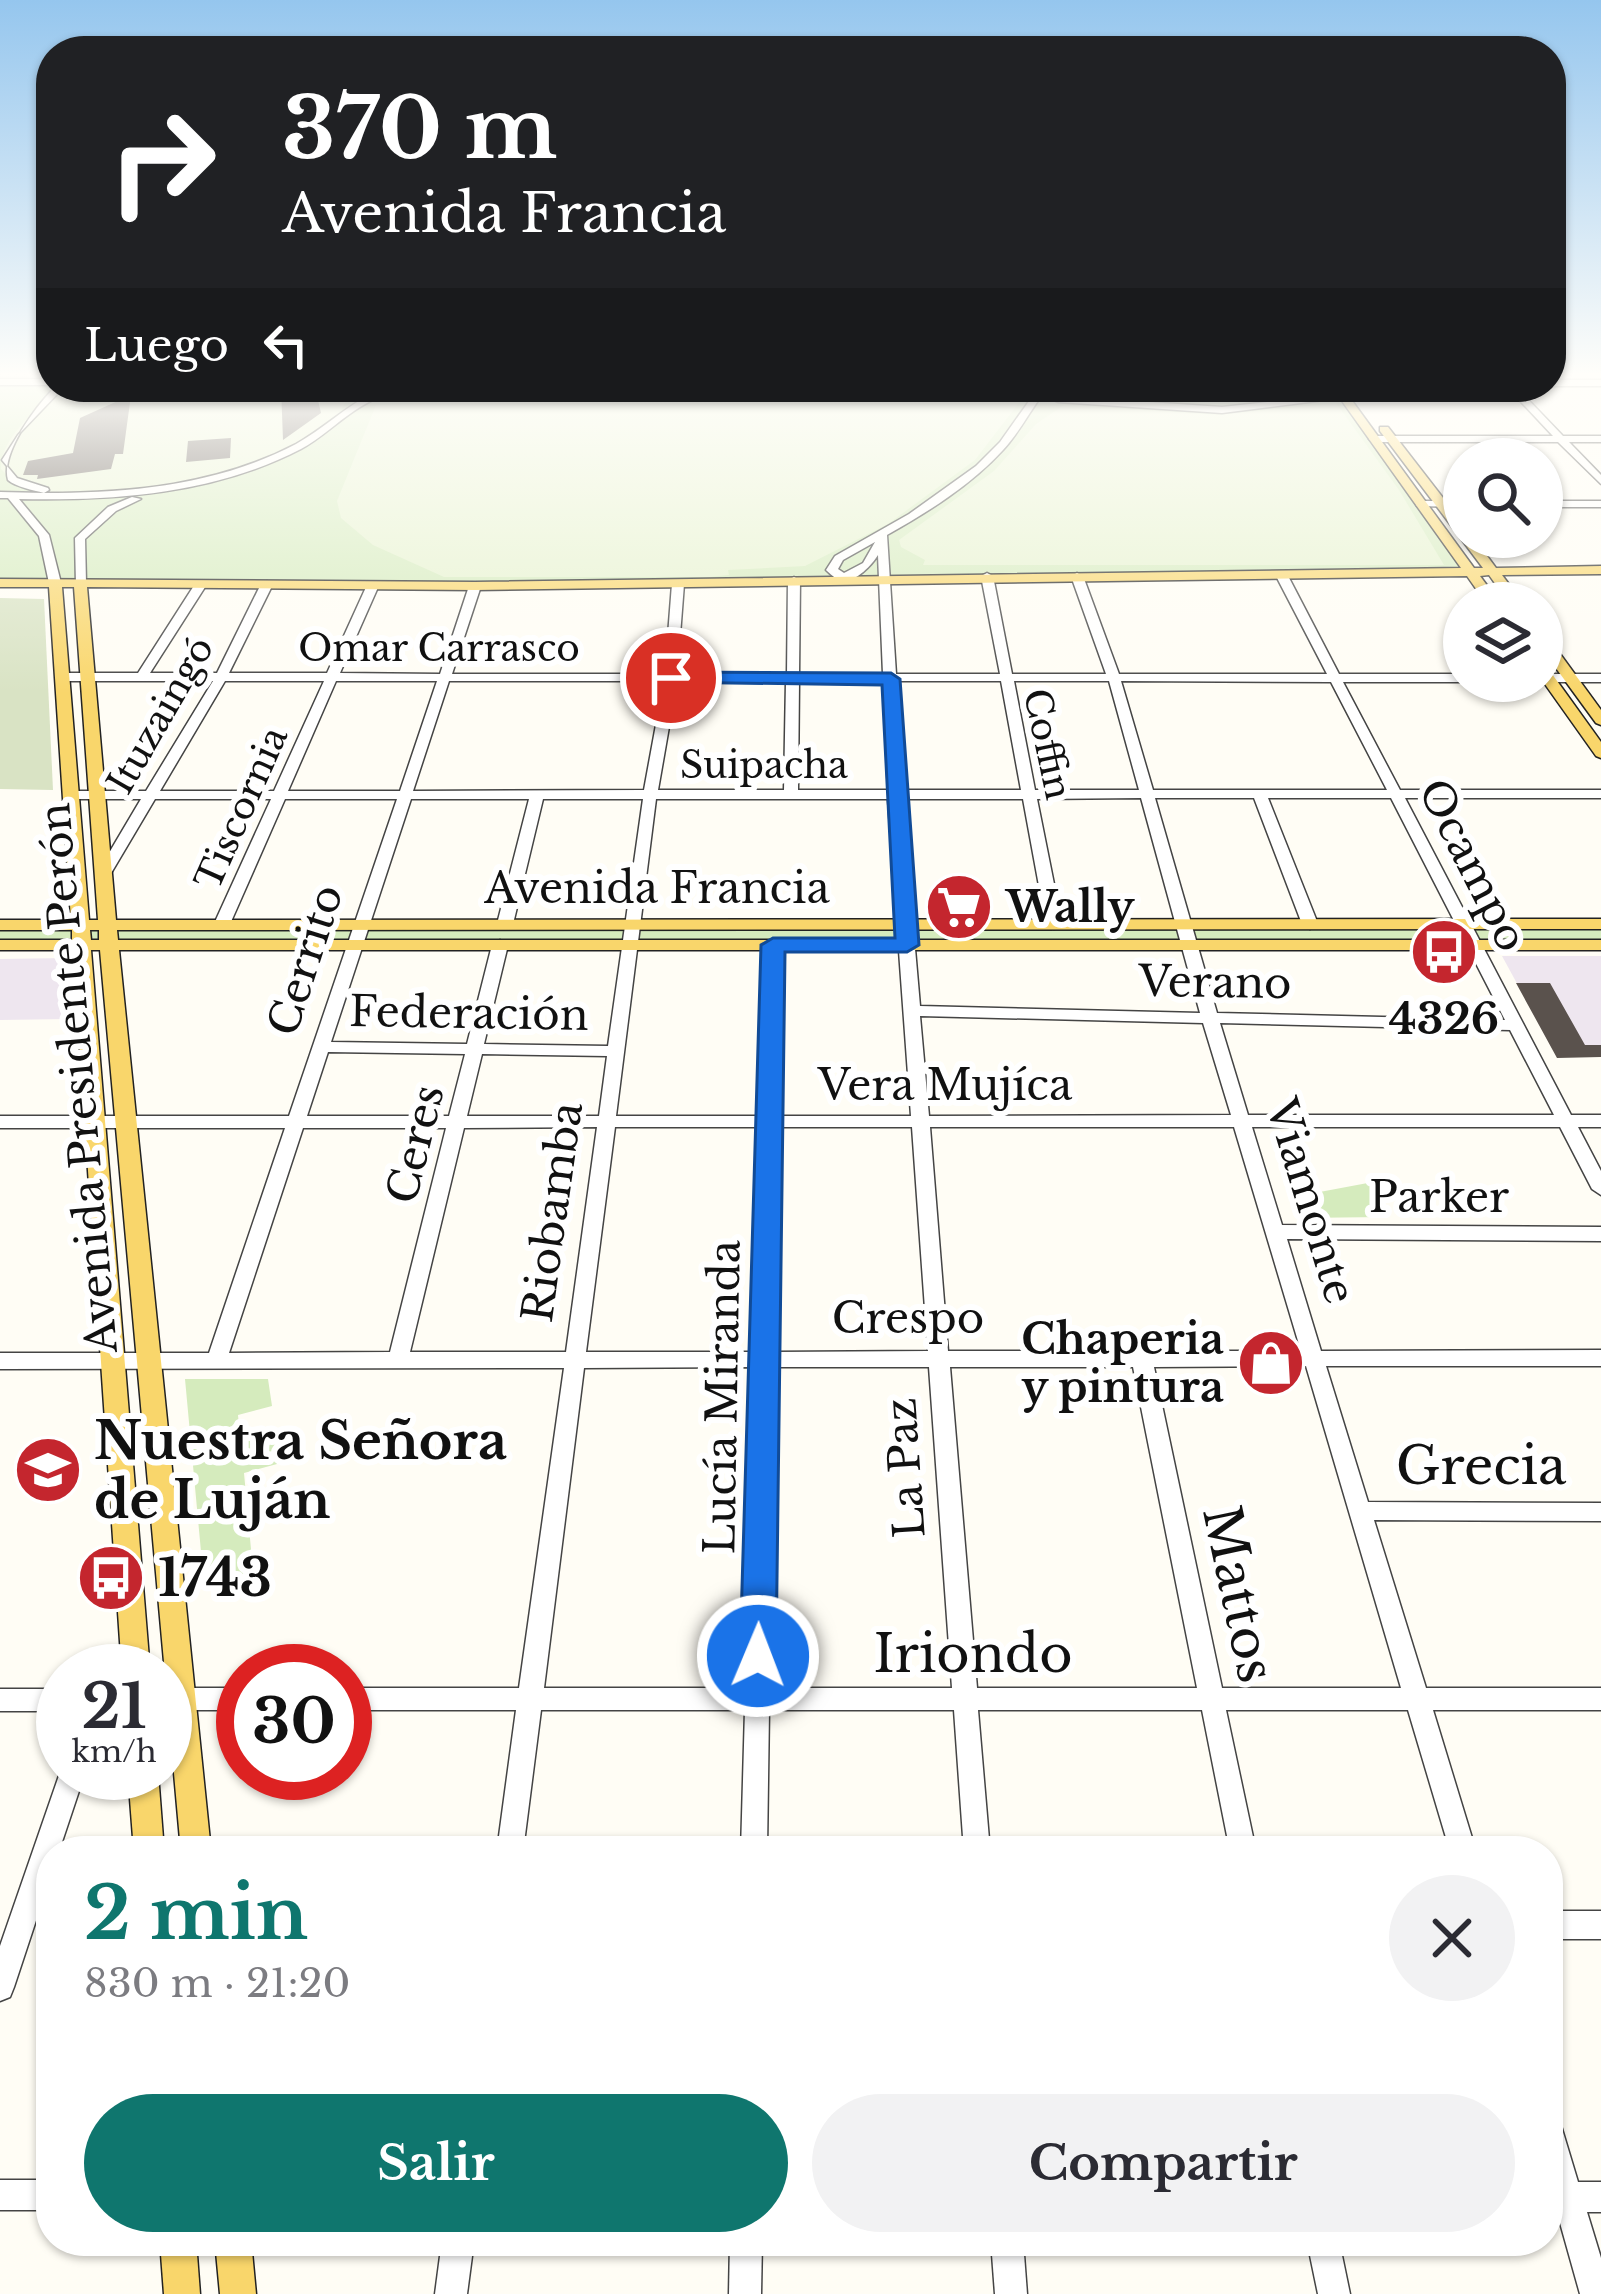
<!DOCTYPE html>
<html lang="es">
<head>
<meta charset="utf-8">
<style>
	:root { --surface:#fff; --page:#f2f2f3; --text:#2b2b33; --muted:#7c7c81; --accent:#0f766e }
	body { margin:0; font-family:"Libre Baskerville",serif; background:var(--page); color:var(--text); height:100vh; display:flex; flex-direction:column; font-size:45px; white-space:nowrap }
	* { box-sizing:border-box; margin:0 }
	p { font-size:39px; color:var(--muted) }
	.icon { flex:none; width:66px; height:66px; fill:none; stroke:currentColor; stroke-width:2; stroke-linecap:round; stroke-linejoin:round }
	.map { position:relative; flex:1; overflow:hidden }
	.sheet { position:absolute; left:36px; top:1836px; width:1527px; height:420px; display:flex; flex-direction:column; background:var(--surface); border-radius:48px; box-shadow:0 3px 9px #0004 }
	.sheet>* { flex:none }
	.banner { position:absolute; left:36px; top:36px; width:1530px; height:366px; border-radius:48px; box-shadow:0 3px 9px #0004; background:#202124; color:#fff; overflow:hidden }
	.controls { position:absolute; left:1443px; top:438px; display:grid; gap:24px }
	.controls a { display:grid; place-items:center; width:120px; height:120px; border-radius:50%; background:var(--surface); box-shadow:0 3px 9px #0004; font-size:60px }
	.speed { position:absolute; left:36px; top:1644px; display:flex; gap:24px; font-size:60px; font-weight:700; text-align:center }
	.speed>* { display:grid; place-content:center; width:156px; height:156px; border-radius:50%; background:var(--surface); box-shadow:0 3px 9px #0004; line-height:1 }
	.speed small { font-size:30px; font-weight:400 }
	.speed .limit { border:18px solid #d22; background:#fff; color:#111 }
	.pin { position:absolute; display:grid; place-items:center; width:102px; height:102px; color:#fff; margin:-51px; border:6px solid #fff; border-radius:50%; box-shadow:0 3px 12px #0007 }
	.me { position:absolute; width:132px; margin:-66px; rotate:1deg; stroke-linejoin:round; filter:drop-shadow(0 0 9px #0008) }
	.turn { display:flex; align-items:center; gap:42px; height:252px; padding:0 48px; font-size:54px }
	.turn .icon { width:156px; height:156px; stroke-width:2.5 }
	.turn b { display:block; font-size:84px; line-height:102px }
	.then { display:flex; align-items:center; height:114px; padding:0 48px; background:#0003; gap:24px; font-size:45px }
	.round { display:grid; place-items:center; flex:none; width:126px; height:126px; border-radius:63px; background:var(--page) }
	.headline { display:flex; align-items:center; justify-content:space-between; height:204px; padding:0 48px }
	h1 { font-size:72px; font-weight:800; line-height:90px; color:var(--accent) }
	.cta { display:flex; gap:24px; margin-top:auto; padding:24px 48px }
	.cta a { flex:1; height:138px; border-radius:72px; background:var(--accent); color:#fff; font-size:48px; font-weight:800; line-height:138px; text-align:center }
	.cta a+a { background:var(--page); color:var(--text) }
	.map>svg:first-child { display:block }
	.industrial { fill:#eee6ef }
	.green { fill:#d5ebbd }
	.cemetery { fill:#d9e3c4 }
	.pitch { fill:#e6f2cf }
	.building { fill:#5a524d }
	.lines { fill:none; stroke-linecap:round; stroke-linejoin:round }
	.minor-casing { stroke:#444; stroke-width:3 }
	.major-casing { stroke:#222; stroke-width:3 }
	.minor { fill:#fff; fill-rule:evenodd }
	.major { fill:#f9d66b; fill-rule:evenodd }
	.route { fill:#1a73e8; stroke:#114b97; stroke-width:3 }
	.labels { text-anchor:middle; stroke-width:12; stroke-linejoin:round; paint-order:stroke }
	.far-street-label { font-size:36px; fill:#111; stroke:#fff }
	.street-label { font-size:42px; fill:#111; stroke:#fff }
	.poi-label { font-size:42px; font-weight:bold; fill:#111; stroke:#fff; text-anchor:start }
	.near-poi-label { font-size:51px; font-weight:bold; fill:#111; stroke:#fff; text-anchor:start }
	.near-street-label { font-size:51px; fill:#111; stroke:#fff }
</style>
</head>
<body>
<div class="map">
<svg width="1601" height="2294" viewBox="0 0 1601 2294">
	<rect width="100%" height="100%" fill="#fffdf5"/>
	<!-- industrial -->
	<g class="industrial">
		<polygon points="1502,956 1601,956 1601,1057 1557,1057"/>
		<polygon points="66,958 68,1019 0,1020 0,959"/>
	</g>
	<!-- green -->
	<g class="green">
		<polygon points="0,372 51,372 51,387 1337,387 1470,572 678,584 0,583"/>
		<polygon points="1601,924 1601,945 0,945 0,925"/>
		<polygon points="1373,1182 1384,1217 1299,1218 1293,1197"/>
		<polygon points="185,1379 268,1379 272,1406 238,1415 240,1438 273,1431 277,1464 244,1473 253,1571 204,1584"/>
	</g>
	<!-- cemetery -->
	<polygon class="cemetery" points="0,598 44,599 53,790 0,789"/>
	<!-- pitch -->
	<g class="pitch">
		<path d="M60,387H329L346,401C315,474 52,531 1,469C0,437 40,407 60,387Z"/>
		<polygon points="487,387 1031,387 975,460 888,524 805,566 728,570 729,575 710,577 444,577 373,545 341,518 337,501 376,405 462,402"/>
		<polygon points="1336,403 1399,490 1444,565 923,565 925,560 901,547 899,540 994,471 1036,424 1064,405 1217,415"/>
	</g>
	<!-- building -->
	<g class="building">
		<polygon points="281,387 315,387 321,413 283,440"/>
		<polygon points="131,395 123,454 115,454 111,469 37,479 38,475 23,475 28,461 73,453 80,418"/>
		<polygon points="231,438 230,458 186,462 188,441"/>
		<polygon points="1516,983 1550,983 1585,1045 1601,1045 1601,1057 1557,1058"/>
	</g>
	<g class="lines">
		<defs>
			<g id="minor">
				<rect x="0" y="379" width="51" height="6"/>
				<rect x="1551" y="380" width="50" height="6"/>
				<path d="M55,387H64L18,435L2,460L17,478L48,488L49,490L44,493C131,493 218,485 296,444C323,429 345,407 373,393H334L331,388L373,387L377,391L387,387L394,389C381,396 367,402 354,411C336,423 320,439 301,449C214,494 115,501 19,499L49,535L61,583L55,586L49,583L39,536L8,498H0V492L44,493C33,490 16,487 8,480C0,453 37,405 55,387Z"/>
				<path d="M1039,387H1047L1045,390L1060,396L1222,407L1359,392L1364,395L1222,413L1058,402L1042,395C1029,413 1018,434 1003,450C971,485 928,512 887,535L896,674H1000L981,576L987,573L993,576L1012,674H1106L1071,576L1077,573L1083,576L1119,674H1327L1275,574L1281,571L1287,574L1339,674H1464V681H1467L1464,682H1343L1400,790H1601V798H1405L1571,1115H1601V1127H1578L1601,1171V1195L1592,1189L1560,1127H1252L1282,1225L1601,1227V1241L1287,1239L1321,1351L1601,1350V1366H1326L1368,1502L1601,1503V1521L1374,1520L1426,1688H1601V1710H1433L1476,1851H1450L1408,1710H1226L1256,1851H1230L1202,1710H978L990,1851H964L954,1710H769L767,1851H741L745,1710H541L523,1851H497L516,1710H345V1688H519L564,1368L0,1369V1353H209L285,1128H0V1116H289L397,799H285L230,924L222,929L217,927L214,924L271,799H155L110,875L103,879L96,875L141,799H71L64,795L71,791H146L213,681H62L56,677L62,673H138L195,584L201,581L207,584L150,673H217L261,584L267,581L273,584L229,673H327L367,585L373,582L379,585L340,673L440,674L469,586L475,583L481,586L452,674H665L672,584L678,581L684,584L677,674H787L788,580L794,577L800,580L799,674H883L878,555C872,565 855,583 841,581C837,580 829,573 826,570L835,556L909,514L976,466L1000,442ZM875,542L863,563L844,573L838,569L843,560ZM225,681H324L274,791H160ZM336,681H437L400,791H288ZM449,681H664L644,790L413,791ZM677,681H786L784,790H658ZM799,681H883L888,790H798ZM896,681H1001L1021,790H902ZM1014,681H1109L1139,790H1035ZM1121,681L1331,682L1387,790H1153ZM1141,798L1200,1013L920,1006L902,799H1023L1046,924L1054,929L1062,924L1037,799ZM1155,798H1254L1302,924L1310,929L1318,924L1268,798H1391L1505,1020L1217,1013ZM411,799H529L497,924L505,929L513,924L543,799H643L608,1046L484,1044L508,945L500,940L492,945L467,1044L331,1042ZM656,799H888L911,1116H778L781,945L773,940L765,945L761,1116H616ZM920,1016L1203,1023L1231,1115L929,1116ZM1220,1023L1510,1030L1554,1115H1248ZM328,1052L465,1054L449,1116H307ZM482,1054L607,1056L599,1116H467ZM597,1127L566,1352H410L464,1128ZM615,1127H760L754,1352H586ZM778,1127H912L928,1351L775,1352ZM930,1127H1234L1301,1351H1149L1141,1348L1133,1351H948ZM303,1128H446L390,1352L229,1353ZM1306,1366L1401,1688H1222L1154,1367ZM754,1367L745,1688H544L584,1368ZM774,1367H929L952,1688H770ZM950,1367H1133L1197,1688H977Z"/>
				<polygon points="1507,387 1516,387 1563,436 1601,436 1601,442 1569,442 1601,475 1601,484 1558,442 1374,442 1369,439 1374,436 1553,436"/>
				<polygon points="132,497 141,499 116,511 85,539 86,583 76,585 75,538 108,507"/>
				<polygon points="1421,501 1464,501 1464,507 1417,506 1416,504"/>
				<rect x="1542" y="501" width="59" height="6"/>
				<polygon points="1542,674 1601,674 1601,682 1542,682 1539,681 1542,681"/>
				<rect x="165" y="1688" width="78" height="22"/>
				<rect x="0" y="1689" width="63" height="22"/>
				<polygon points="63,1764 63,1773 85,1773 59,1851 51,1851 51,1875 14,1987 10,1997 0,2001 0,1946"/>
				<rect x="1548" y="1911" width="53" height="28"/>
				<polygon points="1548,2115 1559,2119 1578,2182 1601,2182 1601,2212 1587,2212 1601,2258 1601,2294 1580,2294 1557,2212 1548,2212"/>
				<rect x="0" y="2180" width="51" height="30"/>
				<polygon points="442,2241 474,2241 467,2294 435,2294"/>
				<polygon points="730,2241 762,2241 761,2294 729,2294"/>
				<polygon points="991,2241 1023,2241 1027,2294 995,2294"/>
				<polygon points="1307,2241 1339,2241 1350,2294 1318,2294"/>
			</g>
			<g id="major">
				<path d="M1332,387H1342L1474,568H1483L1380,431V427H1388L1464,525V537H1473L1496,568L1601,566V574L1502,575L1523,603H1509L1489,575L1480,576L1500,603H1486L1467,576L475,590L87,587L116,920L1601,919V929L117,930L118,940H1601V950H119L211,1851H181L100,950H91L150,1671H122L73,950H0V940H72V930H0V920H71L49,587H0V579L475,582L1461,568ZM62,587H74L98,920H89ZM90,930H99V940H91Z"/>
				<polygon points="1542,635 1547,636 1601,710 1601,725 1596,723 1542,649"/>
				<polygon points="1542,666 1547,667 1601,742 1601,758 1596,756 1542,680"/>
				<polygon points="128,1773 158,1773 164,1851 134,1851"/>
				<polygon points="160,2241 196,2241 200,2294 164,2294"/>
				<polygon points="215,2241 251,2241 256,2294 220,2294"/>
			</g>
		</defs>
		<!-- minor casing -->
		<use href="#minor" class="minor-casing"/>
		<!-- major casing -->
		<use href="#major" class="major-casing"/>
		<!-- minor -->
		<use href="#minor" class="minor"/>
		<!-- major -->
		<use href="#major" class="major"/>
	</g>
	<!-- sky -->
	<linearGradient id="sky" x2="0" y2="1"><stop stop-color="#95c6ee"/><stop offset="0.54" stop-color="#fffefa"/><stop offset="1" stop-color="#fffefa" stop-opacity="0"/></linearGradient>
	<rect width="1601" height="693" fill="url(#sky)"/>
	<!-- route -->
	<polygon class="route" points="671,672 891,673 900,679 919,945 907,952 785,952 776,1656 771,1667 758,1672 745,1667 740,1656 761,945 773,938 895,938 882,685 664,682 664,674"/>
	<!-- icons -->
	<defs>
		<symbol id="supermarket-disc" viewBox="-11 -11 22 22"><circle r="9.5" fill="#c4262e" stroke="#fff"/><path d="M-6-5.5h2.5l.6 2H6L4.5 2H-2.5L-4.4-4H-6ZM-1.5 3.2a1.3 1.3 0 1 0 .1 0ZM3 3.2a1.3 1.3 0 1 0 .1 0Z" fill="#fff"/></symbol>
		<symbol id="bus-disc" viewBox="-11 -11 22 22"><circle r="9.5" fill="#c4262e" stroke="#fff"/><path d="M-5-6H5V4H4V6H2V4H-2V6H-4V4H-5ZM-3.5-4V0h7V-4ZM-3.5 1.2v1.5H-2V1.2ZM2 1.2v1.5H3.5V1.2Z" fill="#fff"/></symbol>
		<symbol id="shop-disc" viewBox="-11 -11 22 22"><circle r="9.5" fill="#c4262e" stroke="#fff"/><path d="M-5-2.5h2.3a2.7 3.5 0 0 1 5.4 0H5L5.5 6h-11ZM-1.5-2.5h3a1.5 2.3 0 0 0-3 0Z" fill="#fff"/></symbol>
		<symbol id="school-disc" viewBox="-11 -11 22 22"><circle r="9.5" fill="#c4262e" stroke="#fff"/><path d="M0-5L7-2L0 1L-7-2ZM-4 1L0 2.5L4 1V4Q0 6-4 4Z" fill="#fff"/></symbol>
	</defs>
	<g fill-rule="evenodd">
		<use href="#supermarket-disc" x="921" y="869" width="76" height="76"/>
		<use href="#bus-disc" x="1406" y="914" width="76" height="76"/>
		<use href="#shop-disc" x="1233" y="1325" width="76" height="76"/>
		<use href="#school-disc" x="10" y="1432" width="76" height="76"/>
		<use href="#bus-disc" x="73" y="1540" width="76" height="76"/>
	</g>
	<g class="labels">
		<!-- far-street labels -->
		<g class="far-street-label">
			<text x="439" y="661">Omar Carrasco</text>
			<text transform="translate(160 715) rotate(-60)" y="13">Ituzaingó</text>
			<text transform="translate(1048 744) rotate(78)" y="13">Coffin</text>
			<text x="764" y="778">Suipacha</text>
			<text transform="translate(241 808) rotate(-66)" y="13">Tiscornia</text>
		</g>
		<!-- street labels -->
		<g class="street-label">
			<text transform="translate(1473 865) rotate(63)" y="15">Ocampo</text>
			<text x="657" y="903">Avenida Francia</text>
			<text transform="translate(305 960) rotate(-72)" y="15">Cerrito</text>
			<text transform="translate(1215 982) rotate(1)" y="15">Verano</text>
			<text transform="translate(469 1013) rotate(1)" y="15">Federación</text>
			<text transform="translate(78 1078) rotate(-95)" y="15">Avenida Presidente Perón</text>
			<text x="945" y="1100">Vera Mujíca</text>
			<text transform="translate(415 1144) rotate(-76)" y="15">Ceres</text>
			<text x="1439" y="1212">Parker</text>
			<text transform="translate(1311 1201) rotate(73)" y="15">Viamonte</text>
			<text transform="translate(552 1212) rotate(-82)" y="15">Riobamba</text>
			<text x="908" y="1333">Crespo</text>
			<text transform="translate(722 1397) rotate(-89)" y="15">Lucía Miranda</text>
			<text transform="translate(905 1468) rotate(-94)" y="15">La Paz</text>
		</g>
		<!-- poi labels -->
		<g class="poi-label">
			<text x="1006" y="922">Wally</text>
			<text x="1444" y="1034" text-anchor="middle">4326</text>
			<text x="1224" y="1354" text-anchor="end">Chaperia<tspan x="1224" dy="48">y pintura</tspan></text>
		</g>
		<!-- near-poi labels -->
		<g class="near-poi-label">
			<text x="94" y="1459">Nuestra Señora<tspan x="94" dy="59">de Luján</tspan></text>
			<text x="158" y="1596">1743</text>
		</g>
		<!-- near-street labels -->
		<g class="near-street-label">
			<text x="1481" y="1484">Grecia</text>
			<text transform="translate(1239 1594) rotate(78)" y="18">Mattos</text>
			<text x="973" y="1672">Iriondo</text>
		</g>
	</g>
</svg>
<div class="controls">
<a><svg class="icon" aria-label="search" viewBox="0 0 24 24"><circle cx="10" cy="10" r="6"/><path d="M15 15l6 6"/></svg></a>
<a><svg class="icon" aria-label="layers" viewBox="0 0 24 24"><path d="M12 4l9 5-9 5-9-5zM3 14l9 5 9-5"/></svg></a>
</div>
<div class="speed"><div>21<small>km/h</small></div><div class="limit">30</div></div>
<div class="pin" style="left:671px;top:678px;background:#d93025"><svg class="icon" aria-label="arrive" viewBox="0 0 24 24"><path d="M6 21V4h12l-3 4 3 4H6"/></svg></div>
<svg class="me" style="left:758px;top:1656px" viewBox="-20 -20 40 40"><circle r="17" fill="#1a73e8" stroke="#fff" stroke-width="3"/><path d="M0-11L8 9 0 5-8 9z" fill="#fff"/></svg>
<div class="banner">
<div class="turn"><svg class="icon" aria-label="right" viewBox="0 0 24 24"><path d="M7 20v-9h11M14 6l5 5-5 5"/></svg><div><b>370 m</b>Avenida Francia</div></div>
<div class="then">Luego<svg class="icon" aria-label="left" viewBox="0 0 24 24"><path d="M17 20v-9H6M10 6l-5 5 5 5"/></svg></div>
</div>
<section class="sheet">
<div class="headline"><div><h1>2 min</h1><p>830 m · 21:20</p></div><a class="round"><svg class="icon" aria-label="close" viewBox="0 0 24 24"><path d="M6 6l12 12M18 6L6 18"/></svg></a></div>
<div class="cta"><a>Salir</a><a>Compartir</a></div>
</section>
</div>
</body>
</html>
